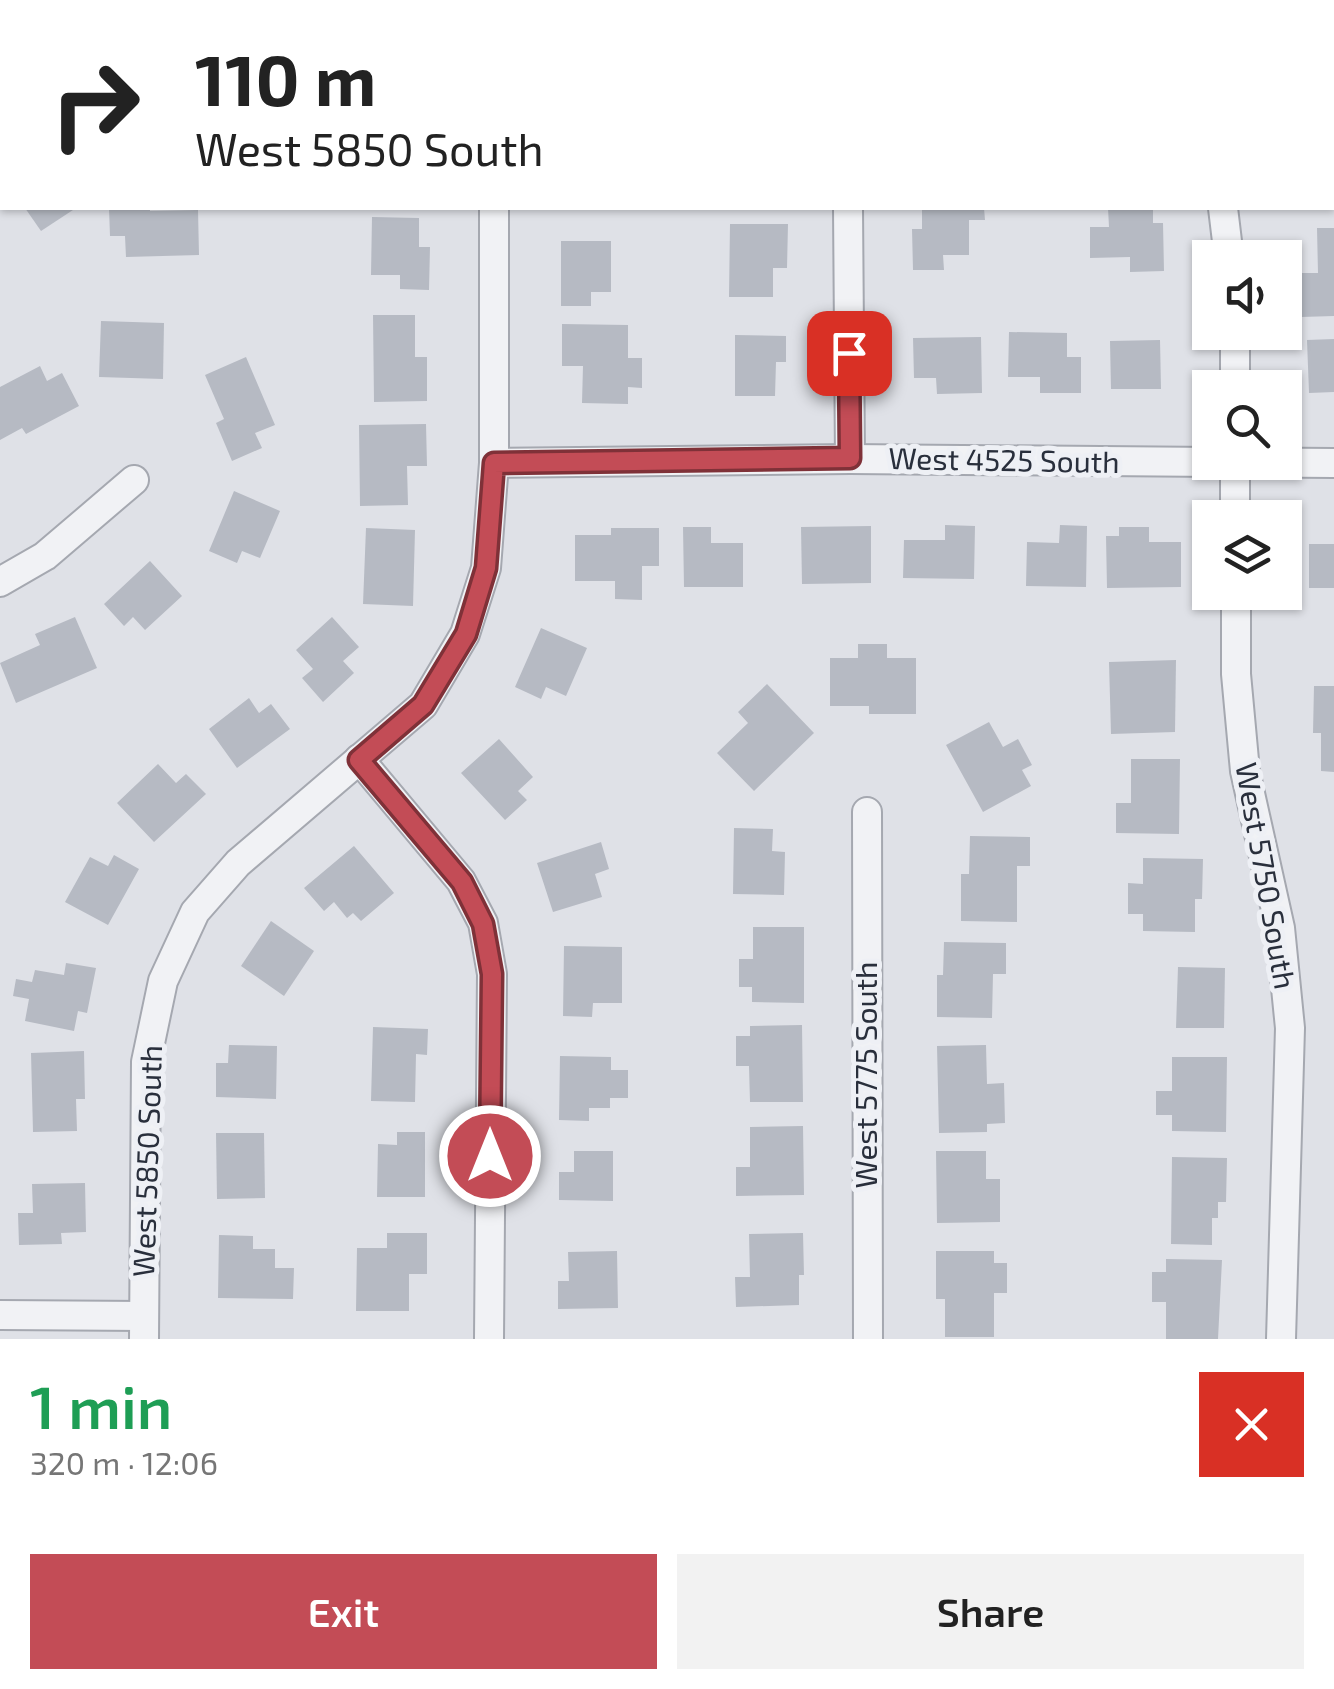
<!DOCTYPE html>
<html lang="en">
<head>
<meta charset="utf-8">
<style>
	:root { --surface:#fff; --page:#f2f2f2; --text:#222; --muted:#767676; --accent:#c34c56 }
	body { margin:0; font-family:"Exo 2",sans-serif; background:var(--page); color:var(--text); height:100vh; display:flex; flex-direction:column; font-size:38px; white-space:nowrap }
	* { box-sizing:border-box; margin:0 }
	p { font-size:32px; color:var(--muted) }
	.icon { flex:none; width:55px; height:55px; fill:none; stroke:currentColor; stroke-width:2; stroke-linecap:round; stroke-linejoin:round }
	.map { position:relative; height:1339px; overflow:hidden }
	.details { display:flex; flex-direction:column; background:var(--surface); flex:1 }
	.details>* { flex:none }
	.guide { position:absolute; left:0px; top:0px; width:1335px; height:210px; box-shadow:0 2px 8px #0004; background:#fff; color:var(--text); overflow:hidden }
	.fabs { position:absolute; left:1192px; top:240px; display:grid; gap:20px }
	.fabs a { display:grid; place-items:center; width:110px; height:110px; border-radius:0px; background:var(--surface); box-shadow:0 2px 8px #0004; font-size:50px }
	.pin { position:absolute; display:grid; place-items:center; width:85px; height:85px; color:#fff; margin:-42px; border-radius:20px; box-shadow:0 5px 15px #0006 }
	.me { position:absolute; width:110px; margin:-55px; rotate:0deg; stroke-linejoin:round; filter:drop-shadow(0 0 8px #0008) }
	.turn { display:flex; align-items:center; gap:35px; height:210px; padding:0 30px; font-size:45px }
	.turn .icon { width:130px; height:130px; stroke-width:2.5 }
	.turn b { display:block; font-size:70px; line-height:85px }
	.round { display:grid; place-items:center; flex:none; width:105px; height:105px; border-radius:0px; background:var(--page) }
	.headline { display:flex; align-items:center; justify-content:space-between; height:170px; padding:0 30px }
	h1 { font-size:60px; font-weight:600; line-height:75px; color:#1e9e55 }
	.action { display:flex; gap:20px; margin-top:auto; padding:20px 30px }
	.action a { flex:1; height:115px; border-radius:0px; background:var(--accent); color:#fff; font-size:40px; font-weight:600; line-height:115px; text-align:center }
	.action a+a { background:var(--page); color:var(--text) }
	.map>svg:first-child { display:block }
	.building { fill:#b6bac3 }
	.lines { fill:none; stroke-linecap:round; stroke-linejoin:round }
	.minor-casing { stroke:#a5a8b0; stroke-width:32 }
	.minor { stroke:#f1f2f5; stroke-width:28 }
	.route-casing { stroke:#7f3138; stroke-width:25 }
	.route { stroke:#c34c56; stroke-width:18 }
	.labels { text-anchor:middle; stroke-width:10; stroke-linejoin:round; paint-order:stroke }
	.street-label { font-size:30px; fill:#292f3c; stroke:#eef0f5 }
</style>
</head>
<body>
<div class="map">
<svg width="1334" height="1339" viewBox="0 0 1334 1339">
	<rect width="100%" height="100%" fill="#dfe1e7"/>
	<!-- building -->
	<g class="building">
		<polygon points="25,208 76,208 41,231"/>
		<polygon points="109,208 150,208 150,211 198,210 199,255 126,257 125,236 110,236"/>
		<polygon points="922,208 984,208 985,220 969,220 969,255 943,255 944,270 913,270 912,229 922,229"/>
		<polygon points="1108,208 1153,208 1153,223 1163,223 1164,271 1130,272 1130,257 1090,258 1090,227 1109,227"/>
		<polygon points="372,217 419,218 419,247 430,247 429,290 400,289 400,275 371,275"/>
		<polygon points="730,224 788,224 787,268 773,268 773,297 729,297"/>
		<polygon points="1317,228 1334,228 1334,316 1301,317 1300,273 1318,273"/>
		<polygon points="561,241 611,241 611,292 591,292 591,306 561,306"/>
		<polygon points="373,315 415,315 415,357 427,357 427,401 374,402"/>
		<polygon points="101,321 164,323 163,379 99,377"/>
		<polygon points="562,324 628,325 628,358 642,358 642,388 628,387 628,404 582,403 583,366 562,366"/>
		<polygon points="1009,332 1067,333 1067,357 1081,357 1081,393 1040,393 1040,377 1008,377"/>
		<polygon points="735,335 786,336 786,362 776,362 775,396 735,396"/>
		<polygon points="981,337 982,393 937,394 936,378 914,378 913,338"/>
		<polygon points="1334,339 1334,392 1309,393 1307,340"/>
		<polygon points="1160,340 1161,389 1111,389 1110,341"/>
		<polygon points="246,357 275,425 255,433 262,448 232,461 216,423 224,419 205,375"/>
		<polygon points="40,366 47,381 62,373 79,406 26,434 22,428 0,440 0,387"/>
		<polygon points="426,424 427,466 407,466 408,505 360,506 359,425"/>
		<polygon points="234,491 280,511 260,558 242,551 237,563 209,551"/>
		<polygon points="945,525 975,526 974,579 903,578 904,540 945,540"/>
		<polygon points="1060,525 1087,526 1086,587 1026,586 1027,542 1059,543"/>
		<polygon points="871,526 871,583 802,584 801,527"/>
		<polygon points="683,527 711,527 711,543 743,543 743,587 684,587"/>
		<polygon points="1119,527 1149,527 1149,542 1181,542 1181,587 1107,588 1106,536 1119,536"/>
		<polygon points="366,528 415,530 413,606 363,604"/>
		<polygon points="611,528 659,528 659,566 642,566 642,600 615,599 615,581 575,581 575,535 611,535"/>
		<rect x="1309" y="544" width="25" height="44"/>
		<polygon points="150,561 182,596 145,630 133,617 124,626 104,604"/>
		<polygon points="75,617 97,668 16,703 0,663 40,645 35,634"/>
		<polygon points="332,617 359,647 343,661 354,673 323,702 302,678 313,669 296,650"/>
		<polygon points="541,628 587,648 566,696 546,687 541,699 515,687"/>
		<polygon points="858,644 887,644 887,658 916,658 916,714 869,714 869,706 830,706 830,658 858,658"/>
		<polygon points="1176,660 1175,732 1111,734 1109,662"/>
		<polygon points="767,684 814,733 754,791 717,753 748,723 738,712"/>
		<polygon points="1314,686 1334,686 1334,772 1321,771 1321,733 1313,733"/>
		<polygon points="249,698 259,713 271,704 290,729 237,768 209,729"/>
		<polygon points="989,722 1003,747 1018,739 1032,765 1022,770 1031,786 983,812 946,745"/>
		<polygon points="499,739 533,777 518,791 527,800 505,820 461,773"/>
		<polygon points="1131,759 1180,759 1179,834 1116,833 1116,803 1131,803"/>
		<polygon points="158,764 176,783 186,774 206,794 154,842 117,803"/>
		<polygon points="734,828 773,829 772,851 785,852 784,895 733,894"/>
		<polygon points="970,836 1030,837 1030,866 1017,866 1017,922 961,921 961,874 969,874"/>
		<polygon points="601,842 609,869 595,874 602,897 553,912 537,863"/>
		<polygon points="354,846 394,893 361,921 353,913 347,918 334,902 324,911 304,888"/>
		<polygon points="114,855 139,869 108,925 65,902 90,857 108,866"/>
		<polygon points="1143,858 1203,859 1202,899 1195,899 1195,932 1143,931 1143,914 1128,914 1128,883 1143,884"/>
		<polygon points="271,921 314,951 284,996 241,966"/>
		<polygon points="753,927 804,927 804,1003 752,1002 752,987 739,987 739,959 753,959"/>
		<polygon points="944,942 1006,943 1006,974 993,974 992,1018 937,1017 937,975 943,975"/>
		<polygon points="564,946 622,947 622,1003 593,1003 592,1017 563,1016"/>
		<polygon points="66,963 96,968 87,1013 78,1011 74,1031 25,1021 29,999 13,996 16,979 32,982 35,970 64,975"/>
		<polygon points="1178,967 1225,968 1224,1028 1176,1028"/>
		<polygon points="802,1025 803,1102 750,1102 749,1066 736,1066 736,1036 750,1036 750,1026"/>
		<polygon points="373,1027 428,1029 427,1055 416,1054 415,1102 371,1101"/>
		<polygon points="229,1045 277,1046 276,1099 216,1097 216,1063 228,1063"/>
		<polygon points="986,1045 987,1084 1004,1083 1005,1123 987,1124 987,1132 939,1133 937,1046"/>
		<polygon points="84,1051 85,1099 76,1099 77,1131 33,1132 31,1053"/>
		<polygon points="560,1056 611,1057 611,1070 628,1070 628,1098 610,1098 610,1108 589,1108 589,1121 559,1120"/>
		<polygon points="1172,1057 1227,1057 1226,1132 1172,1131 1172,1115 1156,1115 1156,1091 1172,1091"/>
		<polygon points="803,1126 804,1195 736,1196 736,1167 750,1167 750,1127"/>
		<polygon points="397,1132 425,1132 425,1197 377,1197 378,1144 397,1145"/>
		<polygon points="216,1133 264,1133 265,1198 217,1199"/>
		<polygon points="574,1151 613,1151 613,1201 559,1200 559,1172 574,1172"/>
		<polygon points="936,1151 986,1151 986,1179 1000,1179 1000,1222 937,1223"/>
		<polygon points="1172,1157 1227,1158 1226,1202 1218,1202 1218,1218 1212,1218 1212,1245 1171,1244"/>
		<polygon points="85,1183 86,1232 61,1233 62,1244 19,1245 18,1213 33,1213 32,1184"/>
		<polygon points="387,1233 427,1233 427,1274 409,1274 409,1311 356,1311 357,1248 387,1248"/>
		<polygon points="803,1233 804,1275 799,1275 799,1305 736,1307 735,1277 750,1277 749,1234"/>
		<polygon points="219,1235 253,1236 253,1249 275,1249 275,1268 294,1268 293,1299 218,1298"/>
		<polygon points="617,1251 618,1308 558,1309 558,1281 569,1281 568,1252"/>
		<polygon points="936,1251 994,1251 994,1263 1007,1263 1007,1293 994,1293 994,1337 945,1337 945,1299 936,1299"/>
		<polygon points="1166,1259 1222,1260 1218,1339 1166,1339 1166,1302 1152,1302 1152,1272 1166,1272"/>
	</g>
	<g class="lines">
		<defs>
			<g id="minor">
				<polyline points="154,0 154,2"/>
				<polyline points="847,0 847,2"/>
				<polyline points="495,2 495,0"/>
				<polyline points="1223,2 1223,0"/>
				<polyline points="848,208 850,459"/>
				<polyline points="1223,208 1229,258"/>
				<polyline points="1235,332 1235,388"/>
				<polyline points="1235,462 1235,518"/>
				<polyline points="494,463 850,459 1334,463"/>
				<polyline points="0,582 45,556 134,480"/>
				<polyline points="1236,592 1236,674 1245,771 1280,928 1290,1028 1281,1339"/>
				<polyline points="359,759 461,881 483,923 492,974 489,1339"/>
				<polyline points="867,812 868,1339"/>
				<polyline points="0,1315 144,1316"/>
				<polyline points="144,1339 146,1062 163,981 195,912 238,863 423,705 465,634 486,568 494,463 494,208"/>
			</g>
		</defs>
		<!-- minor casing -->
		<use href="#minor" class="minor-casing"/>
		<!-- minor -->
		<use href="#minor" class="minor"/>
	</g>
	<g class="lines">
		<defs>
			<polyline id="route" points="490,1156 492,974 483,924 462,882 359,760 423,705 466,634 486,568 494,463 850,458 849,353"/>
		</defs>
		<!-- route casing -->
		<use href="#route" class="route-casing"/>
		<!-- route -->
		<use href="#route" class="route"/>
	</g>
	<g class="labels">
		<!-- street labels -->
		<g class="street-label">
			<text transform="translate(1004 461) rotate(1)" y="10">West 4525 South</text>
			<text transform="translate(1265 876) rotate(80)" y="10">West 5750 South</text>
			<text transform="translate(867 1075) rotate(-90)" y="10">West 5775 South</text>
			<text transform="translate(148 1161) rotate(-88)" y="10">West 5850 South</text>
		</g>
	</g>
</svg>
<div class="fabs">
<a><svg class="icon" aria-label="sound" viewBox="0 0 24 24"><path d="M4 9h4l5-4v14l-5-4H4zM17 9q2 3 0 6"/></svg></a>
<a><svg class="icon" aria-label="search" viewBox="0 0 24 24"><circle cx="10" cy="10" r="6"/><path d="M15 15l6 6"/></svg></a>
<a><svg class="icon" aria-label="layers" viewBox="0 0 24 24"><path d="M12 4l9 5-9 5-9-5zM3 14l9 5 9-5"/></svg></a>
</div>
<div class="pin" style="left:849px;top:353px;background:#d93025"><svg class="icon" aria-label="arrive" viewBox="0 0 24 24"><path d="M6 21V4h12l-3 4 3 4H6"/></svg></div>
<svg class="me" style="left:490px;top:1156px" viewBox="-20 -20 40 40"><circle r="17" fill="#c34c56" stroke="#fff" stroke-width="3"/><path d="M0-11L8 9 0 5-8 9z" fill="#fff"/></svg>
<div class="guide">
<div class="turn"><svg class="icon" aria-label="right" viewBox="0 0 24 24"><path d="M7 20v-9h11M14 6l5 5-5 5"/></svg><div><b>110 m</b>West 5850 South</div></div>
</div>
</div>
<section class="details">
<div class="headline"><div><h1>1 min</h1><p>320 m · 12:06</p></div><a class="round" style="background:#d93025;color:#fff"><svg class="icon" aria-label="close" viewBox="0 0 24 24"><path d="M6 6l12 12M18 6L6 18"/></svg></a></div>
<div class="action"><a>Exit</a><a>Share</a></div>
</section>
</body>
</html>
